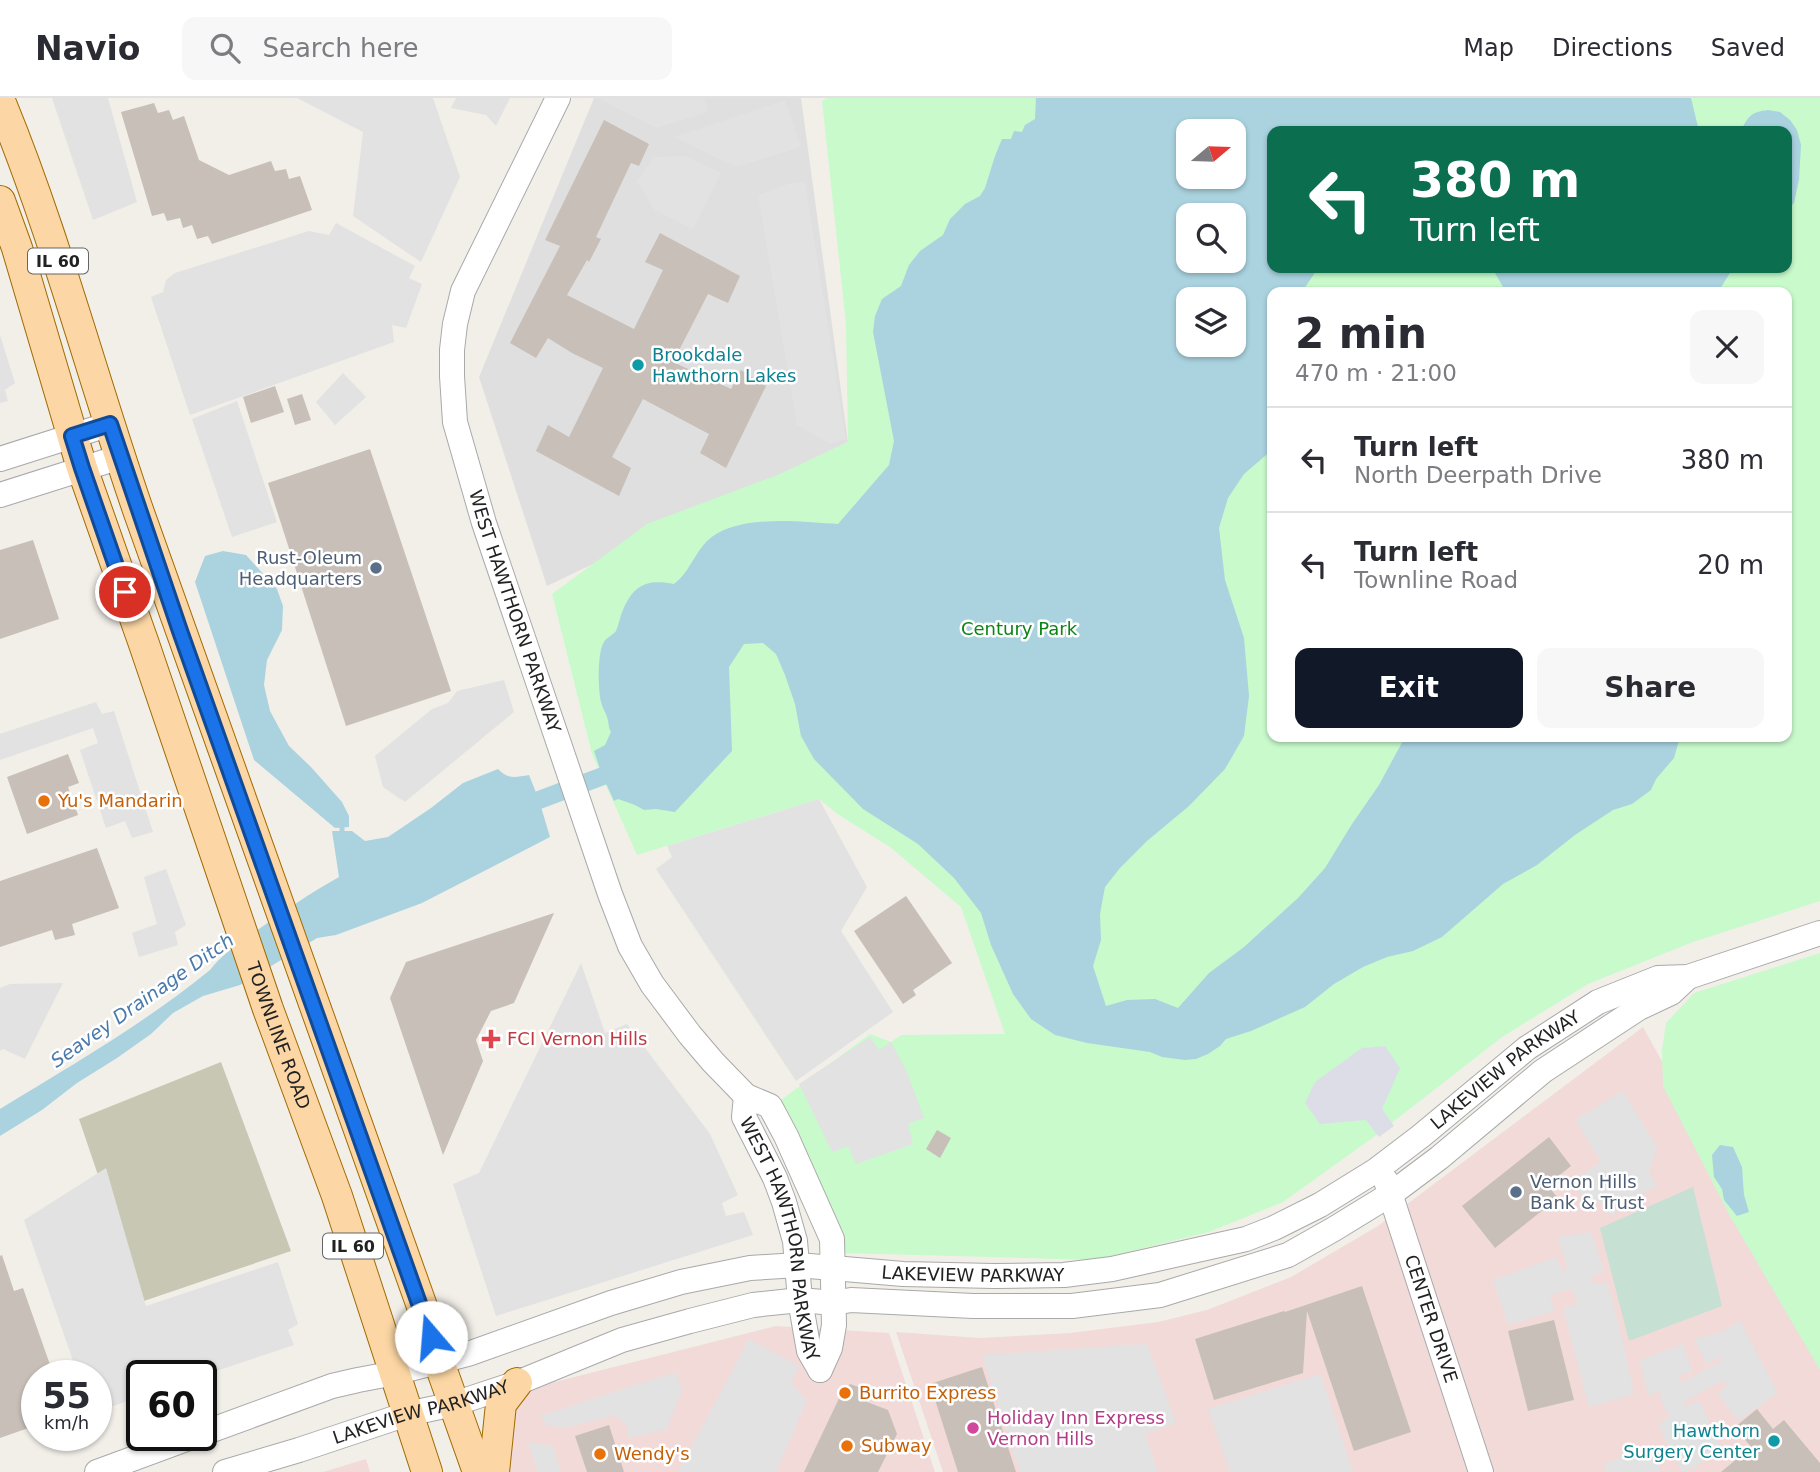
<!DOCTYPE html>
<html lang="en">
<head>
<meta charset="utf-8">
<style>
	:root { --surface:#fff; --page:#f7f7f7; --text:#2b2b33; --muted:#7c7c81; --line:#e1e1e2; --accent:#111827 }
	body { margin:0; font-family:"DejaVu Sans",sans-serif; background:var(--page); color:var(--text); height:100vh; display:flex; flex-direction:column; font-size:26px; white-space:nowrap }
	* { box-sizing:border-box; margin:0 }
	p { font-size:23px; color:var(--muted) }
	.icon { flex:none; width:38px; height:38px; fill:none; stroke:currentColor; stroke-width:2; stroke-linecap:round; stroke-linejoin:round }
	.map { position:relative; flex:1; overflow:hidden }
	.sheet { position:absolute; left:1267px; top:189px; width:525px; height:455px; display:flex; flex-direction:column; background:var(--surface); border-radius:14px; box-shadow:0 2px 5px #0004 }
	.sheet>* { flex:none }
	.top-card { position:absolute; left:1267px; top:28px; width:525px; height:147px; border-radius:14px; box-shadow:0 2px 5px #0004; background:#0b6e4f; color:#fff; overflow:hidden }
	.needle { width:46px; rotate:71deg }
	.tools { position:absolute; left:1176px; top:21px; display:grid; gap:14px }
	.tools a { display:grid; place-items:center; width:70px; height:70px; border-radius:14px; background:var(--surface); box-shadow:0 2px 5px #0004; font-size:35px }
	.speed { position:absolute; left:21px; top:1262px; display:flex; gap:14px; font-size:35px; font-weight:700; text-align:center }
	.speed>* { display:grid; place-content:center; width:91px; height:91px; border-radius:50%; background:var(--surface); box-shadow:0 2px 5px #0004; line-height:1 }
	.speed small { font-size:18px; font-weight:400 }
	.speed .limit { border:4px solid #111; border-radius:10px; background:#fff; color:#111 }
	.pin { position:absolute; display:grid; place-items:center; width:60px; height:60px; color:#fff; margin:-30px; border:4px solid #fff; border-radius:50%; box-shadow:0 2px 7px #0007 }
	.me { position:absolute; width:77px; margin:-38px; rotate:342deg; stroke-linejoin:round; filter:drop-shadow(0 0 5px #0008) }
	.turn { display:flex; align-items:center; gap:24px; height:147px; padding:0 28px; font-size:32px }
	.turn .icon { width:91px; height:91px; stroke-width:2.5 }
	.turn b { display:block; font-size:49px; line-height:60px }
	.round { display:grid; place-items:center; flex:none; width:74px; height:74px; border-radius:14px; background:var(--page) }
	.overview { display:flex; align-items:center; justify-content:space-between; height:119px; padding:0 28px }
	h1 { font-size:42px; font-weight:800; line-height:52px }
	.primary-button { display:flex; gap:14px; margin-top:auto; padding:14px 28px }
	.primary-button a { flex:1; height:80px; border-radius:14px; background:var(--accent); color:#fff; font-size:28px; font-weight:800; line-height:80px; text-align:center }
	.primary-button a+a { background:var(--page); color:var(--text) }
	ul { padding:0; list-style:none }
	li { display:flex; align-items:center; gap:21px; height:105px; padding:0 28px; border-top:2px solid var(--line) }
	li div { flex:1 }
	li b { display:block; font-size:26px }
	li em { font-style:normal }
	header { display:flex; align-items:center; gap:42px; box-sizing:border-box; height:98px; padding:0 35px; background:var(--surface); border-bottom:2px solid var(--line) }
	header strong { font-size:33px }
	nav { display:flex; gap:38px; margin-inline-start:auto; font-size:24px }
	.search { width:490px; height:63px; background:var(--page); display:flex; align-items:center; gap:18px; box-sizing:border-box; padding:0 24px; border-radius:14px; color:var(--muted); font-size:26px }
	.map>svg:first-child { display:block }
	.residential { fill:#e0dfdf }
	.commercial { fill:#f2dad9 }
	.construction { fill:#c7c7b4 }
	.wetland { fill:#c6e0d4 }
	.park { fill:#c8facc; fill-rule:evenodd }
	.parking { fill:#e2e2e2 }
	.plaza { fill:#dddde8 }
	.water { fill:#aad3df; fill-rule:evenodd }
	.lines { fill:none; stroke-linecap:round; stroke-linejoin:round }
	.stream { stroke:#aad3df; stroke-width:5 }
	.canal { stroke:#aad3df; stroke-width:18 }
	.building { fill:#c7bfb8 }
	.minor-casing { stroke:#a9a9a9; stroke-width:26 }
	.major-casing { stroke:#a06b00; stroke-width:32 }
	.minor { stroke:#fff; stroke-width:24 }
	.major { stroke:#fcd6a4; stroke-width:30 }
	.route-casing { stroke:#114b97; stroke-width:18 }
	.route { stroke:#1a73e8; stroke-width:12 }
	.culture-dot { fill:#0f9aa8; stroke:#fff; stroke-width:2.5 }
	.service-dot { fill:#5c6f8a; stroke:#fff; stroke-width:2.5 }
	.food-dot { fill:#e8710a; stroke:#fff; stroke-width:2.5 }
	.health-dot { fill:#e0444e; stroke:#fff; stroke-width:2.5 }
	.hotel-dot { fill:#d1479c; stroke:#fff; stroke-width:2.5 }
	.labels { text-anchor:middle; stroke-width:5; stroke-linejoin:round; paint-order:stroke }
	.shield { fill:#fff; stroke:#646464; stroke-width:2 }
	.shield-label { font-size:16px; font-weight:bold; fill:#222 }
	.culture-label { font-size:18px; fill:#0d838f; stroke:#fff; text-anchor:start }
	.service-label { font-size:18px; fill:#4e5e75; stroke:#fff; text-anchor:end }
	.street-label { font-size:18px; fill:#222; stroke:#fff }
	.park-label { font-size:18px; fill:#0c8416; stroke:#fff }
	.food-label { font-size:18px; fill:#c56008; stroke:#fff; text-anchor:start }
	.health-label { font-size:18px; fill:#be3a42; stroke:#fff; text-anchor:start }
	.hotel-label { font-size:18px; fill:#b23c85; stroke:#fff; text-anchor:start }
	.water-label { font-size:19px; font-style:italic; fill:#4a7aab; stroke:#fff }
</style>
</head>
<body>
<header>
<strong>Navio</strong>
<div class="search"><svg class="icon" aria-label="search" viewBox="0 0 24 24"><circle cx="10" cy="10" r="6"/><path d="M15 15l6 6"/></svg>Search here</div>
<nav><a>Map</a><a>Directions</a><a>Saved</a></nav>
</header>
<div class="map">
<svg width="1820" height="1374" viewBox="0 0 1820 1374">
	<rect width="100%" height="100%" fill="#f2efe9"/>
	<!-- residential -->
	<polygon class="residential" points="594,0 801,0 848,344 547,488 479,279"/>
	<!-- commercial -->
	<g class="commercial">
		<polygon points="1643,929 1820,1249 1820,1374 943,1374 896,1234 980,1240 1070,1235 1158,1224 1207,1212 1291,1179 1378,1128"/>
		<polygon points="776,1228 889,1235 935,1374 510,1374 495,1330 523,1292"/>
		<polygon points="366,1361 370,1374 323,1374"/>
	</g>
	<!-- construction -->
	<polygon class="construction" points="221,964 291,1153 141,1204 79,1021"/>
	<!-- wetland -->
	<polygon class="wetland" points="1693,1089 1722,1208 1629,1243 1600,1130"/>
	<!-- park -->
	<g class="park">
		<path d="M827,0H1820V803L1693,844L1588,886L1502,939L1375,1038L1283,1104L1209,1134L1095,1162L842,1155L816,1076L781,1002L870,936L891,944L901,937L1005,936L961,809L890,749L839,717L819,701L637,757L592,656L552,496L647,426L780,376L848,344L846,226L822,3ZM1188,33H1234V79H1188ZM1272,33H1787V170H1272ZM1188,117H1234V163H1188ZM1272,194H1787V639H1272ZM1188,201H1234V247H1188Z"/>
		<polygon points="1820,855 1820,1272 1730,1118 1663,988 1662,952 1666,925 1694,895"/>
	</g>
	<!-- parking -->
	<g class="parking">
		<polygon points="52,0 108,0 137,104 93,122"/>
		<polygon points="297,0 433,0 460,79 421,164 353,118 363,34"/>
		<polygon points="456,0 510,0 496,28 486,17 451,10"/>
		<polygon points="603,0 704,0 708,14 657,30 599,1"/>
		<polygon points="785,2 801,49 736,69 674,39"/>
		<polygon points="686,58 721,75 693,131 654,112 637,83 654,59"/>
		<polygon points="805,84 846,341 830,346 797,327 758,97 791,85"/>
		<polygon points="336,125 415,168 409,180 422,186 406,230 392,227 394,244 190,317 151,199 163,194 166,182 175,175 309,133 329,137"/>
		<polygon points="0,237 15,285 5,292 8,303 0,305"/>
		<polygon points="343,275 366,299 335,327 316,304"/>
		<polygon points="237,303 277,424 232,439 192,321"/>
		<polygon points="504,582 514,614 405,704 383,689 375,658 432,611 448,605 457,593"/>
		<polygon points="96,604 102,616 114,613 153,734 132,740 125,723 106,730 80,652 98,645 93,630 0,662 0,636"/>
		<polygon points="819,701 867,789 841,833 893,914 796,983 656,771 672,759 667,748"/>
		<polygon points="166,771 186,827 175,834 178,847 139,859 132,835 157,826 144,779"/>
		<polygon points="581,865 605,935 627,926 710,1036 738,1097 722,1105 726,1118 744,1114 753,1137 496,1218 453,1086 479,1075"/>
		<polygon points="63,885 25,961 3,951 0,953 0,890 10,886"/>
		<polygon points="870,939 879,952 891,944 907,974 924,1020 908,1026 913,1046 856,1066 848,1048 832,1054 799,986"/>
		<polygon points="1623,993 1657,1049 1649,1075 1657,1087 1610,1118 1600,1104 1584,1102 1572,1083 1601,1064 1575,1022"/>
		<polygon points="106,1070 146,1208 278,1164 298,1226 288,1232 294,1247 201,1278 142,1278 142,1298 96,1314 96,1278 78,1277 24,1122"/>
		<polygon points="1591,1134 1604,1173 1592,1179 1590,1182 1594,1186 1607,1184 1622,1239 1634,1296 1589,1309 1563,1211 1578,1205 1573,1193 1569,1191 1550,1198 1554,1213 1508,1227 1493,1182 1556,1159 1563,1174 1567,1170 1558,1139"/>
		<polygon points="1740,1223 1778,1295 1738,1323 1718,1296 1728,1286 1723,1283 1688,1301 1684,1307 1687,1308 1699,1302 1720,1347 1709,1352 1709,1356 1694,1371 1682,1374 1658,1326 1668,1320 1669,1316 1666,1314 1660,1298 1663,1293 1648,1297 1640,1262 1683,1246 1692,1273 1679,1278 1678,1282 1683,1284 1722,1263 1722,1260 1719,1259 1707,1266 1694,1241 1719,1235"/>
		<polygon points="749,1241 799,1268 791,1285 807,1302 776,1374 678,1374"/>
		<polygon points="1147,1246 1176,1325 1145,1336 1158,1374 1020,1374 982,1257"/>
		<polygon points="676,1274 682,1292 667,1331 629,1340 626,1327 615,1317 569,1329 547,1328 540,1318"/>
		<polygon points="1320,1276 1353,1374 1230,1374 1208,1311"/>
		<polygon points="528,1344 553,1348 561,1374 538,1374"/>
		<polygon points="1650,1349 1661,1374 1607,1374 1604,1366"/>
	</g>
	<!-- plaza -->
	<polygon class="plaza" points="1385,948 1400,970 1382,1011 1394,1028 1379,1039 1366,1022 1320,1026 1305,1005 1315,984 1362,950"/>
	<!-- water -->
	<g class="water">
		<path d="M1036,0H1691L1699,33H1272V170H1318L1302,194H1272V352L1244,376L1228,400L1219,430L1225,482L1244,540L1249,598L1244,638L1225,671L1189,708L1147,743L1120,770L1105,789L1100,816L1101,842L1093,868L1106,908L1127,902L1155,901L1178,910L1209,875L1244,849L1298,800L1325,770L1352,726L1379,687L1405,639H1680L1674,660L1656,681L1651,692L1632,706L1613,712L1575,737L1537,767L1503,786L1442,839L1413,853L1387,859L1363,869L1334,886L1305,909L1251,933L1226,941L1220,948L1208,956L1196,961L1185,962L1162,959L1150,954L1087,945L1055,937L1031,921L1013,896L991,847L981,815L954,780L918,746L863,711L814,661L801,638L795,606L785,577L776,556L763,545L744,546L729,569L732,653L675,714L656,711L644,712L635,707L618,701L614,703L604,681L612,678L610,672L601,674L594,653L605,647L611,634C608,629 609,624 607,619C605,613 602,609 601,604C598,591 597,555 604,544C607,539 613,537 616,533C619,527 620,518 623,512C634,486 648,481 674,486C689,475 694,456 707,443C736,415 801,424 838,426L889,367L894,343L873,234L875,218L882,201L901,188L909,167L920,153L943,137L950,121L965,106L980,98L985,90L995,58L1002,41H1011L1014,33L1022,34L1025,27L1035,21ZM1234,33V79H1188V33ZM1234,117V163H1188V117ZM1234,201V247H1188V201Z"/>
		<path d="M1768,12L1780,14L1790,22L1797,32L1801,47L1799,82L1794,105L1787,113V33H1741C1748,18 1751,14 1768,12Z"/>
		<polygon points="1492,170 1733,170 1718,194 1506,194"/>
		<polygon points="223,453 246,457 277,491 283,508 282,532 267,562 264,587 270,613 289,648 311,669 342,704 349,718 349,729 335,730 254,662 195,484 205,458"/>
		<path d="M498,671C509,682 515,679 529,677L539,702L550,739L422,805L336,837L317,840L240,887L203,898L173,915L151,936L117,960L77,985L42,1012L0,1038V1011C72,967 145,925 210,872C222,856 240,845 256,833C283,814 310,795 339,779L332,733H352L365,743L388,739L431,710L463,685Z"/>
		<polygon points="1720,1047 1733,1049 1742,1069 1744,1097 1749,1114 1737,1118 1724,1102 1722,1091 1714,1079 1712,1057"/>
	</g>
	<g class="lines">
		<!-- stream -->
		<polyline class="stream" points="342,729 342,733"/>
		<!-- canal -->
		<polyline class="canal" points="539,702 611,675"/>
	</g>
	<!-- building -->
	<g class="building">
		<polygon points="154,5 158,15 169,12 173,22 184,18 199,62 229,77 271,63 275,73 286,71 289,81 300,78 312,112 212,146 208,138 197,141 192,127 183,130 180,120 167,123 164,115 152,118 121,14"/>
		<polygon points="604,22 649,46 639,68 631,65 596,139 601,141 589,164 587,162 567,197 634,231 663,172 645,164 660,135 740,178 728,205 708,196 673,264 731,291 741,272 766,288 726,370 700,355 709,336 643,301 612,359 631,370 619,398 536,353 548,327 569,339 603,270 572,255 548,240 536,260 510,245 560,148 545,142"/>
		<polygon points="275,288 284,314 251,325 243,299"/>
		<polygon points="302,296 311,322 295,327 287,301"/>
		<polygon points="370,351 451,593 346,628 268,385"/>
		<polygon points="33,442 59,521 0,541 0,452"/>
		<polygon points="68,656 79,685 68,689 78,717 27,736 7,679"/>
		<polygon points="97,750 119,810 72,826 75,837 55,842 52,832 0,849 0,783"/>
		<polygon points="906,798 952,865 913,892 916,897 903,906 854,833"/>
		<polygon points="554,815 514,905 491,913 476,942 483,963 443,1057 390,900 406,864"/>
		<polygon points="937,1032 951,1040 940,1060 926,1051"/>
		<polygon points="1549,1039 1571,1068 1547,1087 1558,1100 1495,1150 1462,1108"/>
		<polygon points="2,1157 14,1193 23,1190 54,1278 37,1278 37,1327 0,1340 0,1158"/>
		<polygon points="1362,1188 1411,1334 1354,1353 1307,1213 1303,1275 1214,1302 1195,1241 1284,1213 1285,1214"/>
		<polygon points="1554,1222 1574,1302 1528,1313 1508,1233"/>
		<polygon points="982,1269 1016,1374 958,1374 930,1286"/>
		<polygon points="850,1286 861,1290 867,1304 888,1312 897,1336 878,1374 804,1374 843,1292"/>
		<polygon points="1757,1311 1773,1331 1784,1322 1820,1365 1820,1374 1721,1374 1751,1349 1735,1329"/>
		<polygon points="609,1327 624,1374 587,1374 575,1338"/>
	</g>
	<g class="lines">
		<defs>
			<g id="minor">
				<path id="s1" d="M558,0L463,193L455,226L452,252V278L455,324L484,425L610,796L630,848L652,886L690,937L713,964L746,998L770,1008L786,1038L832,1141L834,1227L830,1250L820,1272"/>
				<polyline points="0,361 110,326"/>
				<polyline points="0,397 120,359"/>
				<path id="s2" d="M746,998L744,1019L775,1080L784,1104L795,1143L800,1202L809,1253L820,1272"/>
				<path id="s3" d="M1386,1083L1481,1374"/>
				<path id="s4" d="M201,1336L332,1288L358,1282L395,1275L468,1256L611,1205L681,1184L750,1170L798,1167L903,1176L994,1178L1064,1177L1112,1171L1246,1141L1274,1130L1320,1107L1375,1073L1421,1038L1527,950L1598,904L1658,880L1688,879L1820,835"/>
				<polyline points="97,1374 197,1337"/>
				<path id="s5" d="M225,1374L299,1352L407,1316L454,1306L517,1285L622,1242L690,1223L753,1207L800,1202L834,1205L851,1202L973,1208H1072L1160,1197L1288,1157L1334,1131L1391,1096L1439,1060L1543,973L1639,910L1671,895L1688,879"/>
			</g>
			<g id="major">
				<path d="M0,3C55,136 91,276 138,412C231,680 327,947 424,1214L439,1264L478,1374"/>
				<path id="s6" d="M0,103L17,150L82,370L144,546L268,911L337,1098L427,1374"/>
				<polyline points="494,1374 501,1306 517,1285"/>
			</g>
		</defs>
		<!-- minor casing -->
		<use href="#minor" class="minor-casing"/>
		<!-- major casing -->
		<use href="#major" class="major-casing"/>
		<!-- minor -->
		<use href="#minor" class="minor"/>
		<!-- major -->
		<use href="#major" class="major"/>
	</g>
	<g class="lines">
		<defs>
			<polyline id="route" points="125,494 82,370 72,338 110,326 180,533 431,1239"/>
		</defs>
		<!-- route casing -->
		<use href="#route" class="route-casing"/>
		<!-- route -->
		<use href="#route" class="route"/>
	</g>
	<!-- markers -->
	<g class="culture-dot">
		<circle cx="638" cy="267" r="7"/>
		<circle cx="1774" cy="1343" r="7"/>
	</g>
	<g class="service-dot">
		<circle cx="376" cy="470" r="7"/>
		<circle cx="1516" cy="1094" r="7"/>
	</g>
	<g class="food-dot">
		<circle cx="44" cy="703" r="7"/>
		<circle cx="845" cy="1295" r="7"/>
		<circle cx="847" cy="1348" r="7"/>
		<circle cx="600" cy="1356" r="7"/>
	</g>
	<path class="health-dot" d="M487.5 930.5h7v7h7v7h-7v7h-7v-7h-7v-7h7z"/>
	<circle class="hotel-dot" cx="973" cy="1330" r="7"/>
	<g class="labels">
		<!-- shield labels -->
		<g class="shield">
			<rect x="28" y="150.5" width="60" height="25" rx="5"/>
			<rect x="323" y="1135.5" width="60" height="25" rx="5"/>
		</g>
		<g class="shield-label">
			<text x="58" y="169">IL 60</text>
			<text x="353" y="1154">IL 60</text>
		</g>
		<!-- culture labels -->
		<g class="culture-label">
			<text x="652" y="263">Brookdale<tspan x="652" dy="21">Hawthorn Lakes</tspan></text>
			<text x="1760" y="1339" text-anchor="end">Hawthorn<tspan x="1760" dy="21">Surgery Center</tspan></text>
		</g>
		<!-- service labels -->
		<g class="service-label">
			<text x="362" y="466">Rust-Oleum<tspan x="362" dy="21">Headquarters</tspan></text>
			<text x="1530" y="1090" text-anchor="start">Vernon Hills<tspan x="1530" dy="21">Bank &amp; Trust</tspan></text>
		</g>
		<!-- street labels -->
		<g class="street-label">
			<text dy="6" stroke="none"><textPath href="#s1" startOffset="546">WEST HAWTHORN PARKWAY</textPath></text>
			<text dy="6" stroke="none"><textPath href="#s6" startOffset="880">TOWNLINE ROAD</textPath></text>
			<text dy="6" stroke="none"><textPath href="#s4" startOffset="1386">LAKEVIEW PARKWAY</textPath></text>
			<text dy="6" stroke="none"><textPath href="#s2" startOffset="150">WEST HAWTHORN PARKWAY</textPath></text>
			<text dy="6" stroke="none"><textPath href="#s4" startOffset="798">LAKEVIEW PARKWAY</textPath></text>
			<text dy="6" stroke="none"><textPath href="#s3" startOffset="145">CENTER DRIVE</textPath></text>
			<text dy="6" stroke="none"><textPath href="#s5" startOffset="205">LAKEVIEW PARKWAY</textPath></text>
		</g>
		<!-- park labels -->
		<g class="park-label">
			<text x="1019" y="537">Century Park</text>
		</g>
		<!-- food labels -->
		<g class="food-label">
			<text x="58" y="709">Yu's Mandarin</text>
			<text x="859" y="1301">Burrito Express</text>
			<text x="861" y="1354">Subway</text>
			<text x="614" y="1362">Wendy's</text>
		</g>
		<!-- health labels -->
		<g class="health-label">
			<text x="507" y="947">FCI Vernon Hills</text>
		</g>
		<!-- hotel labels -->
		<g class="hotel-label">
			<text x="987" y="1326">Holiday Inn Express<tspan x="987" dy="21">Vernon Hills</tspan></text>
		</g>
		<!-- water labels -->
		<g class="water-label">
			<text transform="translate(142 902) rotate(-35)" y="7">Seavey Drainage Ditch</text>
		</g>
	</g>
</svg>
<div class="tools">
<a><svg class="needle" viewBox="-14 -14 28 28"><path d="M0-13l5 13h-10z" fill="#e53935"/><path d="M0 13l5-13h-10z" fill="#7c7c81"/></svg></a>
<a><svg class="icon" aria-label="search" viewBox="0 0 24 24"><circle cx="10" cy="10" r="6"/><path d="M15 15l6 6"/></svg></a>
<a><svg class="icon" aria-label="layers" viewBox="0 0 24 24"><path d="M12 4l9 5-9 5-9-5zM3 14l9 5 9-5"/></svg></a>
</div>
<div class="speed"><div>55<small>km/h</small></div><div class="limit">60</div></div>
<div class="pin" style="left:125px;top:494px;background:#d93025"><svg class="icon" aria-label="arrive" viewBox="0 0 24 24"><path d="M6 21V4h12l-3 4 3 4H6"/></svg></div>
<svg class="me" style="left:431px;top:1239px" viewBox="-20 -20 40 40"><circle r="19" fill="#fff"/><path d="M0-13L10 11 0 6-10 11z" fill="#1a73e8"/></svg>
<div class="top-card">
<div class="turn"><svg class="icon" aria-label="left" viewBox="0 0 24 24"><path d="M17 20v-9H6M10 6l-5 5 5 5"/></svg><div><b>380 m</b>Turn left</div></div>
</div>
<section class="sheet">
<div class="overview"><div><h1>2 min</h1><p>470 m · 21:00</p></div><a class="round"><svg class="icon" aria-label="close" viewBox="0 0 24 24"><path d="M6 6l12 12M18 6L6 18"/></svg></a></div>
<ul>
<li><svg class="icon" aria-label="left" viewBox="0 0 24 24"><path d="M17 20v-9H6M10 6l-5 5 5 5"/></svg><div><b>Turn left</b><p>North Deerpath Drive</p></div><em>380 m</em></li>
<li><svg class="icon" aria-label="left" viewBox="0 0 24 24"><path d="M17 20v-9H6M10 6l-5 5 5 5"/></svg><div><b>Turn left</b><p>Townline Road</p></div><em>20 m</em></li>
</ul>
<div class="primary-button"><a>Exit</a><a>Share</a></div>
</section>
</div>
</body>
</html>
